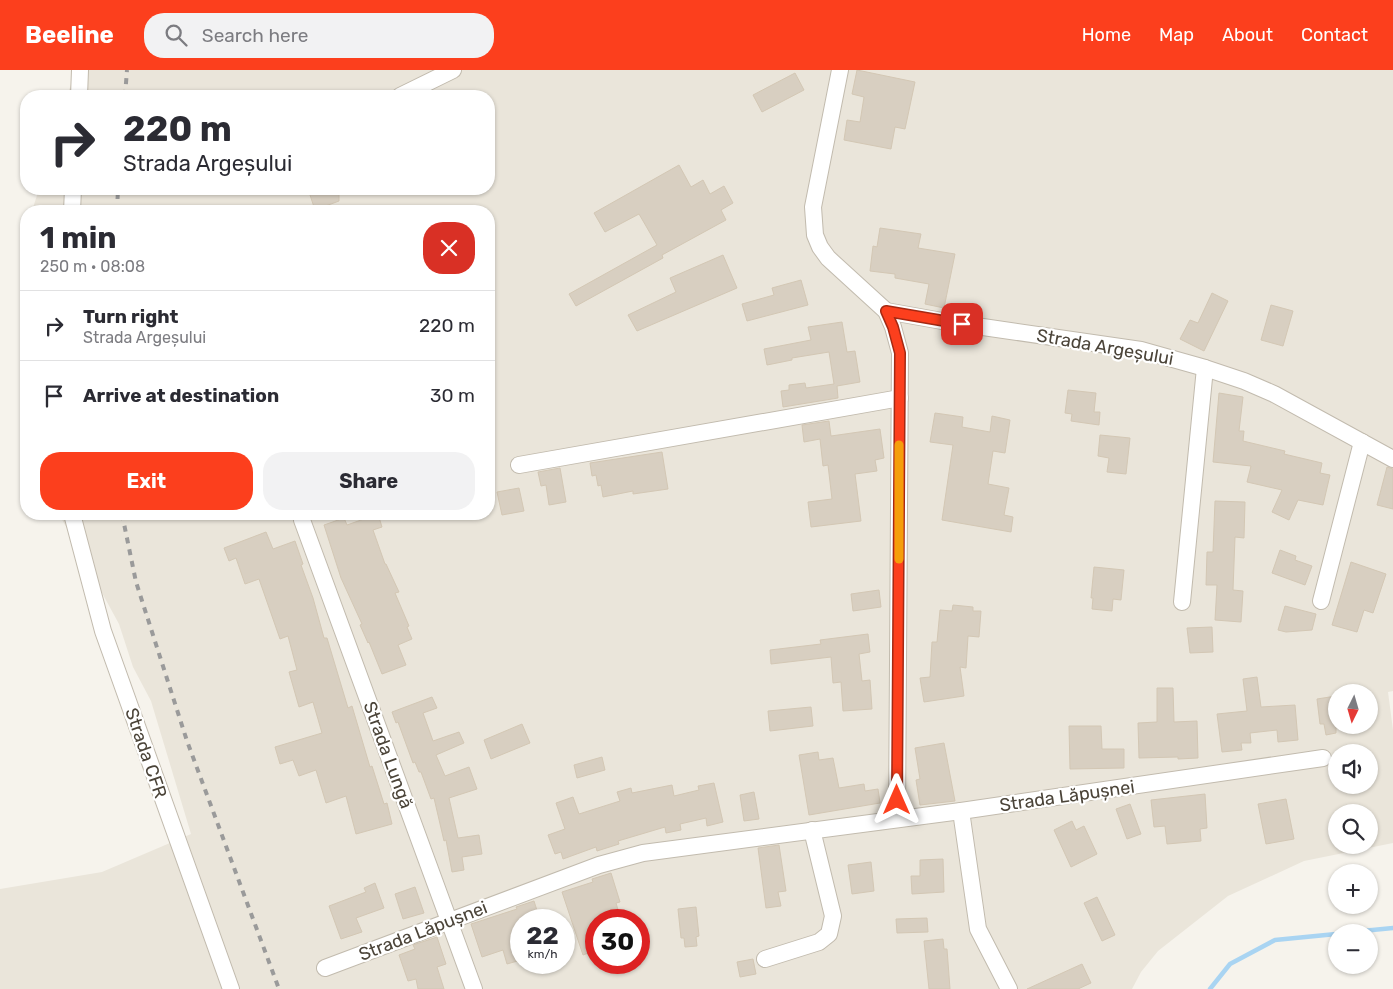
<!DOCTYPE html>
<html lang="en">
<head>
<meta charset="utf-8">
<style>
	:root { --surface:#fff; --page:#f2f2f3; --text:#2b2b33; --muted:#7c7c81; --line:#e1e1e2; --accent:#fc3f1d }
	body { margin:0; font-family:Rubik,sans-serif; background:var(--page); color:var(--text); height:100vh; display:flex; flex-direction:column; font-size:19px; white-space:nowrap }
	* { box-sizing:border-box; margin:0 }
	p { font-size:16px; color:var(--muted) }
	.icon { flex:none; width:28px; height:28px; fill:none; stroke:currentColor; stroke-width:2; stroke-linecap:round; stroke-linejoin:round }
	.map { position:relative; flex:1; overflow:hidden }
	.drawer { position:absolute; left:20px; top:135px; width:475px; height:315px; display:flex; flex-direction:column; background:var(--surface); border-radius:20px; box-shadow:0 1px 4px #0004 }
	.drawer>* { flex:none }
	.banner { position:absolute; left:20px; top:20px; width:475px; height:105px; border-radius:20px; box-shadow:0 1px 4px #0004; background:#fff; color:var(--text); overflow:hidden }
	.needle { width:32px; rotate:185deg }
	.controls { position:absolute; left:1328px; top:614px; display:grid; gap:10px }
	.controls a { display:grid; place-items:center; width:50px; height:50px; border-radius:50%; background:var(--surface); box-shadow:0 1px 4px #0004; font-size:25px }
	.speed { position:absolute; left:510px; top:839px; display:flex; gap:10px; font-size:25px; font-weight:700; text-align:center }
	.speed>* { display:grid; place-content:center; width:65px; height:65px; border-radius:50%; background:var(--surface); box-shadow:0 1px 4px #0004; line-height:1 }
	.speed small { font-size:12px; font-weight:400 }
	.speed .limit { border:8px solid #d22; background:#fff; color:#111 }
	.pin { position:absolute; display:grid; place-items:center; width:42px; height:42px; color:#fff; margin:-21px; border-radius:10px; box-shadow:0 2px 8px #0006 }
	.me { position:absolute; width:55px; margin:-28px; rotate:0deg; stroke-linejoin:round; filter:drop-shadow(0 0 4px #0008) }
	.turn { display:flex; align-items:center; gap:18px; height:105px; padding:0 20px; font-size:22px }
	.turn .icon { width:65px; height:65px; stroke-width:2.5 }
	.turn b { display:block; font-size:35px; line-height:42px }
	.round { display:grid; place-items:center; flex:none; width:52px; height:52px; border-radius:20px; background:var(--page) }
	.overview { display:flex; align-items:center; justify-content:space-between; height:85px; padding:0 20px }
	h1 { font-size:30px; font-weight:700; line-height:38px }
	.action { display:flex; gap:10px; margin-top:auto; padding:10px 20px }
	.action a { flex:1; height:58px; border-radius:20px; background:var(--accent); color:#fff; font-size:20px; font-weight:700; line-height:58px; text-align:center }
	.action a+a { background:var(--page); color:var(--text) }
	ul { padding:0; list-style:none }
	li { display:flex; align-items:center; gap:15px; height:70px; padding:0 20px; border-top:1px solid var(--line) }
	li div { flex:1 }
	li b { display:block; font-size:19px }
	li em { font-style:normal }
	header { display:flex; align-items:center; gap:30px; box-sizing:border-box; height:70px; padding:0 25px; background:var(--accent); color:#fff }
	header strong { font-size:24px }
	nav { display:flex; gap:28px; margin-inline-start:auto; font-size:18px }
	.search { width:350px; height:45px; background:var(--page); display:flex; align-items:center; gap:12px; box-sizing:border-box; padding:0 18px; border-radius:20px; color:var(--muted); font-size:19px }
	.map>svg:first-child { display:block }
	.residential { fill:#eae5da; fill-rule:evenodd }
	.lines { fill:none; stroke-linecap:round; stroke-linejoin:round }
	.stream { stroke:#a9d4f2; stroke-width:4.5 }
	.building { fill:#d8cfc1; stroke:#d3c7b4 }
	.minor-casing { stroke:#c2bbae; stroke-width:18 }
	.minor { stroke:#fff; stroke-width:16 }
	.rail { stroke:#9a9a9a; stroke-width:4; stroke-dasharray:6 6; stroke-linecap:butt }
	.route-casing { stroke:#a42913; stroke-width:12 }
	.route { stroke:#fc3f1d; stroke-width:9 }
	.slow { stroke:#f59e0b; stroke-width:9 }
	.labels { text-anchor:middle; stroke-width:4.5; stroke-linejoin:round; paint-order:stroke }
	.street-label { font-size:18px; fill:#4b4439; stroke:#fff }
</style>
</head>
<body>
<header>
<strong>Beeline</strong>
<div class="search"><svg class="icon" aria-label="search" viewBox="0 0 24 24"><circle cx="10" cy="10" r="6"/><path d="M15 15l6 6"/></svg>Search here</div>
<nav><a>Home</a><a>Map</a><a>About</a><a>Contact</a></nav>
</header>
<div class="map">
<svg width="1393" height="919" viewBox="0 0 1393 919">
	<rect width="100%" height="100%" fill="#f6f3ec"/>
	<!-- residential -->
	<path class="residential" d="M76,0H1393V621L1388,622L1393,660V773L1304,791L1228,826L1158,881L1141,902L1132,919H0V819L102,802L191,764L151,631L133,597L119,554L59,444H489V141H32L39,119H489V26H67ZM1336,622H1369V655H1336ZM1336,682H1369V715H1336ZM1336,742H1369V775H1336ZM521,850H564V892H521ZM596,850H639V892H596Z"/>
	<g class="lines">
		<!-- stream -->
		<g class="stream">
			<polyline points="1352,862 1393,858"/>
			<polyline points="1210,919 1230,894 1275,870 1336,864"/>
		</g>
	</g>
	<!-- building -->
	<g class="building">
		<polygon points="857,0 915,12 905,59 895,57 891,79 844,70 847,50 860,52 864,27 852,24"/>
		<polygon points="795,3 804,20 762,42 753,25"/>
		<polygon points="679,95 691,117 703,110 710,124 724,116 733,133 721,140 726,150 662,185 663,188 576,236 569,224 657,175 639,144 605,162 594,143"/>
		<polygon points="308,119 339,119 339,131 315,140"/>
		<polygon points="880,158 921,164 918,178 955,184 944,238 925,234 929,214 895,208 895,204 870,201 873,176 877,177"/>
		<polygon points="723,185 737,218 637,261 628,245 676,222 670,208"/>
		<polygon points="801,210 808,235 747,251 742,234 774,225 772,218"/>
		<polygon points="1212,223 1228,231 1204,281 1180,269 1190,250 1198,253"/>
		<polygon points="1271,235 1293,241 1283,276 1261,270"/>
		<polygon points="842,252 847,282 855,281 860,312 837,316 838,328 783,337 781,321 789,320 789,315 805,313 806,318 834,314 829,282 792,288 792,290 767,295 764,279 811,270 808,257"/>
		<polygon points="1068,320 1096,323 1094,342 1100,342 1099,355 1071,351 1072,344 1065,343"/>
		<polygon points="1219,323 1243,327 1239,361 1244,361 1243,371 1285,381 1284,384 1322,393 1320,403 1330,405 1323,435 1298,430 1289,450 1272,442 1282,420 1247,412 1251,396 1213,392"/>
		<polygon points="935,343 963,347 962,357 990,362 992,346 1010,350 1005,383 993,381 988,414 1009,418 1004,445 1013,447 1011,462 942,450 953,375 930,372"/>
		<polygon points="829,351 831,366 880,359 884,388 875,390 877,401 855,404 861,451 811,457 808,432 832,429 828,395 823,396 820,369 804,372 802,355"/>
		<polygon points="1100,365 1130,368 1126,404 1107,402 1109,388 1098,386"/>
		<polygon points="662,382 668,419 633,424 633,421 603,427 601,415 598,416 596,405 592,406 590,393"/>
		<polygon points="1387,397 1393,399 1393,439 1377,435"/>
		<polygon points="560,398 566,432 549,435 546,415 541,416 538,402"/>
		<polygon points="519,418 524,441 502,445 497,422"/>
		<polygon points="1215,431 1245,432 1244,468 1235,467 1233,520 1243,521 1241,552 1215,550 1217,515 1206,515 1207,482 1213,482"/>
		<polygon points="378,444 382,457 373,460 385,494 386,494 399,522 395,523 409,556 407,557 412,569 398,575 406,595 382,604 369,572 368,573 360,555 362,554 341,508 324,455 344,448 347,455"/>
		<polygon points="266,462 273,479 295,471 303,494 301,495 313,528 324,568 327,568 348,638 352,636 370,697 372,696 384,734 387,733 392,754 356,764 346,726 326,733 316,700 299,706 293,690 280,694 275,677 322,663 313,632 299,637 289,602 297,600 288,566 280,569 259,509 245,514 236,488 229,491 224,478"/>
		<polygon points="1280,480 1296,486 1295,490 1312,496 1305,515 1272,503"/>
		<polygon points="1351,492 1386,504 1373,543 1364,540 1357,562 1332,555"/>
		<polygon points="1094,497 1124,500 1121,530 1113,529 1112,541 1092,539 1093,528 1091,528"/>
		<polygon points="879,520 881,537 853,541 851,524"/>
		<polygon points="953,535 973,537 973,541 981,541 979,567 968,566 966,598 960,597 964,626 924,632 920,608 930,607 932,572 937,572 940,540 952,541"/>
		<polygon points="1285,536 1316,544 1312,560 1286,562 1278,560"/>
		<polygon points="1212,557 1213,582 1190,583 1187,558"/>
		<polygon points="868,564 870,582 859,584 862,611 870,610 872,639 843,641 841,612 833,613 831,587 771,594 770,580 821,574 820,570"/>
		<polygon points="1257,607 1261,637 1295,635 1298,670 1278,672 1277,660 1250,663 1251,673 1241,673 1242,680 1222,682 1217,644 1247,641 1243,609"/>
		<polygon points="1157,618 1173,618 1174,652 1197,651 1198,688 1178,689 1178,687 1139,688 1138,653 1157,652"/>
		<polygon points="1336,626 1336,663 1326,665 1324,654 1320,654 1317,629"/>
		<polygon points="432,627 437,638 423,643 433,671 459,662 464,673 436,685 445,706 469,697 477,719 449,728 458,768 479,765 482,784 462,787 464,800 452,802 446,770 444,771 434,728 431,729 421,702 419,702 415,692 413,693 398,652 396,653 392,642"/>
		<polygon points="811,637 813,656 770,661 768,641"/>
		<polygon points="522,654 530,673 491,689 484,670"/>
		<polygon points="1069,656 1101,656 1102,679 1124,679 1124,698 1070,699"/>
		<polygon points="944,673 955,731 920,735 916,710 920,709 915,678"/>
		<polygon points="818,682 819,690 833,688 839,718 864,714 865,721 878,719 880,733 809,745 799,685"/>
		<polygon points="602,687 605,700 577,708 574,695"/>
		<polygon points="714,713 723,752 707,756 706,748 680,754 681,760 666,763 665,757 618,771 619,774 597,781 596,777 563,789 561,782 555,784 548,765 565,759 556,733 573,727 579,744 620,731 617,722 631,718 632,723 672,715 674,726 699,720 698,716"/>
		<polygon points="754,722 759,749 744,751 740,725"/>
		<polygon points="1205,724 1207,758 1200,759 1201,771 1167,774 1165,756 1154,757 1151,730"/>
		<polygon points="1286,729 1294,769 1266,774 1258,734"/>
		<polygon points="1130,734 1141,764 1127,769 1116,739"/>
		<polygon points="1072,751 1076,760 1084,756 1097,784 1071,797 1054,760"/>
		<polygon points="779,775 786,821 778,822 781,836 766,838 758,778"/>
		<polygon points="943,789 944,822 912,824 911,806 920,806 920,790"/>
		<polygon points="871,792 874,821 852,824 848,795"/>
		<polygon points="611,803 620,832 616,833 621,850 596,850 596,880 583,885 562,822 593,812 592,809"/>
		<polygon points="375,813 384,838 356,848 362,862 341,869 329,836 366,822 364,818"/>
		<polygon points="415,817 424,843 403,849 395,824"/>
		<polygon points="1097,827 1115,865 1102,871 1084,833"/>
		<polygon points="534,831 540,850 521,850 521,890 507,894 503,880 482,887 471,854 517,839 516,837"/>
		<polygon points="696,837 699,866 696,867 697,876 685,877 684,868 681,868 678,839"/>
		<polygon points="927,848 928,862 897,863 896,849"/>
		<polygon points="437,867 446,894 437,897 444,919 418,919 416,909 408,911 399,885 415,879 413,875"/>
		<polygon points="943,869 944,879 947,879 950,919 929,919 924,871"/>
		<polygon points="753,889 756,904 740,907 737,892"/>
		<polygon points="1082,894 1091,913 1078,919 1027,919"/>
	</g>
	<g class="lines">
		<defs>
			<g id="minor">
				<polyline points="840,0 813,137 815,165 820,177 828,188 886,241 893,257 900,283 897,749"/>
				<polyline points="79,26 80,0"/>
				<polyline points="400,26 453,0"/>
				<polyline points="72,141 73,119"/>
				<polyline points="886,241 942,251 1141,280 1205,298 1244,311 1274,324 1393,389"/>
				<polyline points="519,395 900,328"/>
				<polyline points="72,444 103,561 231,919"/>
				<polyline points="302,450 474,919"/>
				<polyline points="1321,531 1362,372"/>
				<polyline points="1182,532 1205,298"/>
				<polyline points="961,741 978,859 1009,919"/>
				<polyline points="765,889 819,872 829,864 833,846 812,760"/>
				<polyline points="325,898 599,795 643,783 961,741 1323,688"/>
			</g>
		</defs>
		<!-- minor casing -->
		<use href="#minor" class="minor-casing"/>
		<!-- minor -->
		<use href="#minor" class="minor"/>
		<!-- rail -->
		<g class="rail">
			<polyline points="125,26 127,0"/>
			<polyline points="117,141 118,119"/>
			<polyline points="122,444 136,512 187,671 279,919"/>
		</g>
	</g>
	<g class="lines">
		<defs>
			<polyline id="route" points="897,730 900,283 893,257 886,241 962,254"/>
		</defs>
		<!-- route casing -->
		<use href="#route" class="route-casing"/>
		<!-- route -->
		<use href="#route" class="route"/>
		<!-- slow -->
		<polyline class="slow" points="899,489 899,375"/>
	</g>
	<g class="labels">
		<!-- street labels -->
		<g class="street-label">
			<text transform="translate(1105 277) rotate(10)" y="6">Strada Argeșului</text>
			<text transform="translate(146 683) rotate(71)" y="6">Strada CFR</text>
			<text transform="translate(388 685) rotate(70)" y="6">Strada Lungă</text>
			<text transform="translate(1067 726) rotate(-8)" y="6">Strada Lăpușnei</text>
			<text transform="translate(423 861) rotate(-21)" y="6">Strada Lăpușnei</text>
		</g>
	</g>
</svg>
<div class="controls">
<a><svg class="needle" viewBox="-14 -14 28 28"><path d="M0-13l5 13h-10z" fill="#e53935"/><path d="M0 13l5-13h-10z" fill="#7c7c81"/></svg></a>
<a><svg class="icon" aria-label="sound" viewBox="0 0 24 24"><path d="M4 9h4l5-4v14l-5-4H4zM17 9q2 3 0 6"/></svg></a>
<a><svg class="icon" aria-label="search" viewBox="0 0 24 24"><circle cx="10" cy="10" r="6"/><path d="M15 15l6 6"/></svg></a>
<a>+</a>
<a>−</a>
</div>
<div class="speed"><div>22<small>km/h</small></div><div class="limit">30</div></div>
<div class="pin" style="left:962px;top:254px;background:#d93025"><svg class="icon" aria-label="arrive" viewBox="0 0 24 24"><path d="M6 21V4h12l-3 4 3 4H6"/></svg></div>
<svg class="me" style="left:897px;top:730px" viewBox="-20 -20 40 40"><path d="M0-17L14 15 0 8-14 15z" fill="#fc3f1d" stroke="#fff" stroke-width="4"/></svg>
<div class="banner">
<div class="turn"><svg class="icon" aria-label="right" viewBox="0 0 24 24"><path d="M7 20v-9h11M14 6l5 5-5 5"/></svg><div><b>220 m</b>Strada Argeșului</div></div>
</div>
<section class="drawer">
<div class="overview"><div><h1>1 min</h1><p>250 m · 08:08</p></div><a class="round" style="background:#d93025;color:#fff"><svg class="icon" aria-label="close" viewBox="0 0 24 24"><path d="M6 6l12 12M18 6L6 18"/></svg></a></div>
<ul>
<li><svg class="icon" aria-label="right" viewBox="0 0 24 24"><path d="M7 20v-9h11M14 6l5 5-5 5"/></svg><div><b>Turn right</b><p>Strada Argeșului</p></div><em>220 m</em></li>
<li><svg class="icon" aria-label="arrive" viewBox="0 0 24 24"><path d="M6 21V4h12l-3 4 3 4H6"/></svg><div><b>Arrive at destination</b></div><em>30 m</em></li>
</ul>
<div class="action"><a>Exit</a><a>Share</a></div>
</section>
</div>
</body>
</html>
